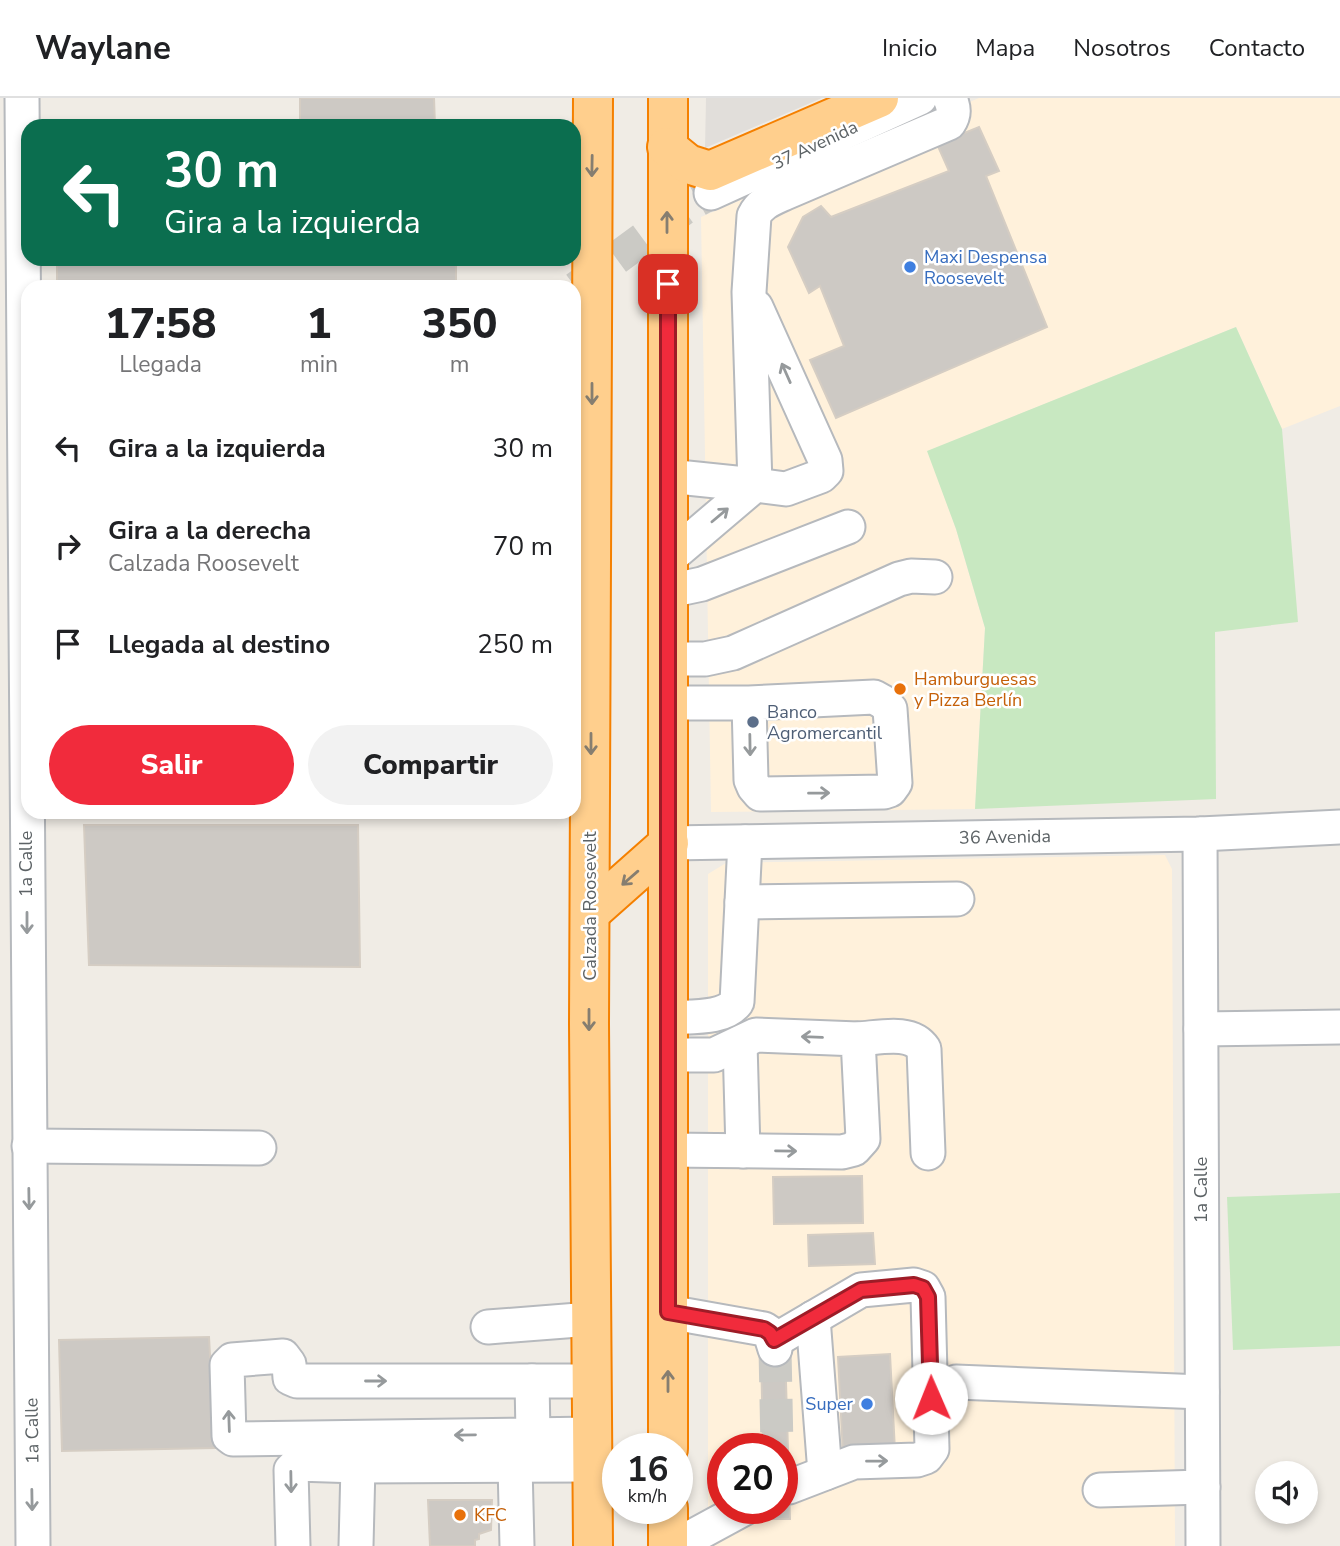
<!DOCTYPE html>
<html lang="es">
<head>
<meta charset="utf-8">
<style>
	:root { --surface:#fff; --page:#f2f2f2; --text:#202124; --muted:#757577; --line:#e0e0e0; --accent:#f12b3c }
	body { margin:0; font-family:"Nunito Sans",sans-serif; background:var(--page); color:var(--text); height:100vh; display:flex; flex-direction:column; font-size:26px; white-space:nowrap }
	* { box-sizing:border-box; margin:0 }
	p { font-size:23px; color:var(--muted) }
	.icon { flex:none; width:38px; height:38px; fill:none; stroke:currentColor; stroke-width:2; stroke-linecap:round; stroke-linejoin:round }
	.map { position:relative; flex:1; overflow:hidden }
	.details { position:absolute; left:21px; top:182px; width:560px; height:539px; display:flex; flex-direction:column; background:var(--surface); border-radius:21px; box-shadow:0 4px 10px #0003 }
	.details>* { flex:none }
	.guide { position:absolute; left:21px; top:21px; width:560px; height:147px; border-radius:21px; box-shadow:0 4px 10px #0003; background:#0b6e4f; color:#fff; overflow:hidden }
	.buttons { position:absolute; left:1255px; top:1363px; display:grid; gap:14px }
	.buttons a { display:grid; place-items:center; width:63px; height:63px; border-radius:50%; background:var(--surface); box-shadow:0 4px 10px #0003; font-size:35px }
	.speed { position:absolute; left:602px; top:1335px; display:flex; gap:14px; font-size:35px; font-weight:700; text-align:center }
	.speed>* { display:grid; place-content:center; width:91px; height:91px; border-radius:50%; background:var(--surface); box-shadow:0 4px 10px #0003; line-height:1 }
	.speed small { font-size:18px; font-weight:400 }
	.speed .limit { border:10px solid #d22; background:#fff; color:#111 }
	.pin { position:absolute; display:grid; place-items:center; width:60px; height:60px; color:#fff; margin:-30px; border-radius:14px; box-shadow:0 4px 10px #0006 }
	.me { position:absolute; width:77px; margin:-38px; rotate:359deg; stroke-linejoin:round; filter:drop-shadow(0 0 5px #0008) }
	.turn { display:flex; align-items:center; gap:24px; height:147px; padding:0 28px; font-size:32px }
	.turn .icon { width:91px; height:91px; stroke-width:2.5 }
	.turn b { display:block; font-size:49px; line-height:60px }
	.eta { display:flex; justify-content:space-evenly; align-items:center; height:119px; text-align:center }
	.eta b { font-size:42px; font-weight:800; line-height:49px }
	.cta { display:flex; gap:14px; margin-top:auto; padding:14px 28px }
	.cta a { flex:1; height:80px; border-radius:42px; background:var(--accent); color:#fff; font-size:28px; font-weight:800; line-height:80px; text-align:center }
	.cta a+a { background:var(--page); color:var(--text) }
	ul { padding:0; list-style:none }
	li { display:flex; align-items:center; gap:21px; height:98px; padding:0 28px }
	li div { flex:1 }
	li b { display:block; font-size:26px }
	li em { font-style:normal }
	header { display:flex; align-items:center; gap:42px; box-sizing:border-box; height:98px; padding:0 35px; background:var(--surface); border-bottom:2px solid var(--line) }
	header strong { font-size:33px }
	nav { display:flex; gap:38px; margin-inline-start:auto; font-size:24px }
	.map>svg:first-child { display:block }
	.commercial { fill:#fff1db; fill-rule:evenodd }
	.industrial { fill:#e1deda }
	.green { fill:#c8e8c1 }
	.building { fill:#cdc9c4; stroke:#d5cdc3; stroke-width:2 }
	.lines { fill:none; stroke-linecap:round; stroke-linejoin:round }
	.minor-tunnel { stroke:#cbcac5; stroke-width:33; stroke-dasharray:33 17; stroke-linecap:butt }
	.minor-casing { stroke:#b6b9bd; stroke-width:37 }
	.highway-casing { stroke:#f58000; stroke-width:42 }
	.minor { stroke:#fff; stroke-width:33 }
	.highway { stroke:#ffcf8d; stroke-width:38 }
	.oneway { stroke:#867e70 }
	.oneway2 { stroke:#969a9c }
	.route-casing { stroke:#9d1c27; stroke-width:18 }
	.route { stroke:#f12b3c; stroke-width:12 }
	.shop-dot { fill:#3f7fe0; stroke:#fff; stroke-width:2.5 }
	.food-dot { fill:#e8710a; stroke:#fff; stroke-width:2.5 }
	.service-dot { fill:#5c6f8a; stroke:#fff; stroke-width:2.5 }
	.labels { text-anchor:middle; stroke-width:5; stroke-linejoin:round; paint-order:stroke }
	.street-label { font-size:18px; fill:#5d6366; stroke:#fff }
	.shop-label { font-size:18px; fill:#366cbe; stroke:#fff; text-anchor:start }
	.food-label { font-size:18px; fill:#c56008; stroke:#fff; text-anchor:start }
	.service-label { font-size:18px; fill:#4e5e75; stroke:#fff; text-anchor:start }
</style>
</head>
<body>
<header>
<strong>Waylane</strong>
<nav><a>Inicio</a><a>Mapa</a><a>Nosotros</a><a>Contacto</a></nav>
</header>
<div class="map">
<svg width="1340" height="1448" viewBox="0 0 1340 1448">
	<rect width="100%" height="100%" fill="#f0ece5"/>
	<!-- commercial -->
	<g class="commercial">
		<polygon points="979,0 1340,0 1340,308 1282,331 1236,229 928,353 956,431 985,530 975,711 711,714 701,119"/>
		<path d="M1165,757L1172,771L1175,1448H708V776L726,765ZM723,1351H782V1410H723Z"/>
	</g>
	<!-- industrial -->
	<polygon class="industrial" points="706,0 822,0 705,50"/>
	<!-- green -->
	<g class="green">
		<polygon points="1236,229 1282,331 1298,524 1215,534 1216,701 975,711 985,530 956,431 927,353"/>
		<polygon points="1340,1095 1340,1248 1233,1252 1227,1099"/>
	</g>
	<!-- building -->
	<g class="building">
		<polygon points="300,0 434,0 435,28 300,28"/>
		<polygon points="979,29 999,73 986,78 1047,229 836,320 810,262 844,248 820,188 809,195 788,149 803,119 821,108 831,119 949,73 937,46"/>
		<rect x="57" y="161" width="399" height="28"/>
		<polygon points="84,727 358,727 360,869 89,867"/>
		<polygon points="862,1078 863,1125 774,1126 773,1079"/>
		<polygon points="873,1135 875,1166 809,1168 808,1137"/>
		<polygon points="209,1239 215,1350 62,1353 59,1242"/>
		<polygon points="785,1250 790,1421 765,1421 765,1410 782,1410 782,1351 763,1351 761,1251"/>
		<polygon points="890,1256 895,1353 843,1356 838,1259"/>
		<polygon points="428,1402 492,1402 491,1432 479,1436 479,1441 475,1442 475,1448 430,1448"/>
	</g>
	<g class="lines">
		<!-- minor-tunnel -->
		<g class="minor-tunnel">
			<polyline points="576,190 686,109 711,95"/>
			<polyline points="775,1251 777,1351"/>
		</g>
		<defs>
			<g id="minor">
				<polyline points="22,0 33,1448"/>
				<polyline points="711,95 920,0"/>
				<path d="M668,378L755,387L749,194L754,118C760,105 772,101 785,95L949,25C955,16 954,10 950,0"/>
				<polyline points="668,461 755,387 786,391 821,378 826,373 825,362 756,209"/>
				<polyline points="669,493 702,486 848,429"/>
				<polyline points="669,561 705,561 733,555 899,481 911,478 935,479"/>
				<polyline points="669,605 749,605 874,599 883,604 890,611 895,685 890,692 884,694 760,696 754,689 751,682 749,605"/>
				<polyline points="1200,736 1203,1448"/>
				<polyline points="669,745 1200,736 1340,729"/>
				<polyline points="742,804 957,801"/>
				<path d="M668,920C689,918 724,922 737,904L745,744"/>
				<polyline points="1201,931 1340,929"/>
				<path d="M858,941C878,940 911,931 924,951L928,1055"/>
				<polyline points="740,945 743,1053"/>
				<polyline points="29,1048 259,1050"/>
				<polyline points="668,1052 842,1054 854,1051 863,1041 858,941 756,937 714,957 669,957"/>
				<polyline points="668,1214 764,1231 770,1235 775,1251"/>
				<polyline points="813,1220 825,1375"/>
				<polyline points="488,1229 591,1221"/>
				<polyline points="774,1243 861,1192 914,1187 923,1190 928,1199 932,1351 926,1359 917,1362 854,1364 789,1389"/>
				<polyline points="532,1283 591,1283"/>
				<polyline points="956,1284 1202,1294"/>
				<polyline points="533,1336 532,1283 297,1283 290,1280 289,1266 283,1258 232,1262 227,1267 229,1338 233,1341 593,1336"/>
				<polyline points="515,1367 517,1448"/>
				<polyline points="1100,1392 1203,1389"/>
				<polyline points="293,1448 291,1372 297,1366 358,1368 593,1367"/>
				<polyline points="356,1448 358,1368"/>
				<polyline points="675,1448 745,1410"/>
			</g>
			<g id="highway">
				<polyline points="668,0 668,1351"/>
				<polyline points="667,49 688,66 710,73 879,0"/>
				<polyline points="590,815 669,745"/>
				<polyline points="593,1448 589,926 593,0"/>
				<polyline points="668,1448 668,1410"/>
			</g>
		</defs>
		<!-- minor casing -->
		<use href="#minor" class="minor-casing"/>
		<!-- highway casing -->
		<use href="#highway" class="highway-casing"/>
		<!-- minor -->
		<use href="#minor" class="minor"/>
		<!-- highway -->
		<use href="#highway" class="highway"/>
	</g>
	<!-- one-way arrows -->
	<defs><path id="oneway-shaft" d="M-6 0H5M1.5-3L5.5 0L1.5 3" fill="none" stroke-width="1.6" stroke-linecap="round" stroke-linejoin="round" transform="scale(1.75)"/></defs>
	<g class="oneway">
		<use href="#oneway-shaft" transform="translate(592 68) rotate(91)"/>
		<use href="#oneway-shaft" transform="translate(667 124) rotate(-90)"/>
		<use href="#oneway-shaft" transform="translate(592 296) rotate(90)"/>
		<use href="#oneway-shaft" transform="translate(591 646) rotate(90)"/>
		<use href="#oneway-shaft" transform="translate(630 780) rotate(139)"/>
		<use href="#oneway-shaft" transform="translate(589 922) rotate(90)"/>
		<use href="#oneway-shaft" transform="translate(668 1283) rotate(-90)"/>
	</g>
	<g class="oneway2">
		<use href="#oneway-shaft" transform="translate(786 275) rotate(-114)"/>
		<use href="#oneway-shaft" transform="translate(720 417) rotate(-40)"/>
		<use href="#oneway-shaft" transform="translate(750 647) rotate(89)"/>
		<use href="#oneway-shaft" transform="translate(819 695) rotate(-1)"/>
		<use href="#oneway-shaft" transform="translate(27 825) rotate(90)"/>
		<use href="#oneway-shaft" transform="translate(812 939) rotate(-178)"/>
		<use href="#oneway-shaft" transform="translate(786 1053) rotate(1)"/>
		<use href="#oneway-shaft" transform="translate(29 1101) rotate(89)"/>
		<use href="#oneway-shaft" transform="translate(376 1283)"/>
		<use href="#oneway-shaft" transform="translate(229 1323) rotate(-92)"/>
		<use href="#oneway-shaft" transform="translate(465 1337) rotate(179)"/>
		<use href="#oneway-shaft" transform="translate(877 1363) rotate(-1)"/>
		<use href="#oneway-shaft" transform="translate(291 1384) rotate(89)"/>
		<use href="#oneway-shaft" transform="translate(32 1402) rotate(89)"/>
	</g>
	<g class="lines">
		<defs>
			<polyline id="route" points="668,186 668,1214 764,1231 770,1235 774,1242 861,1192 914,1187 923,1190 928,1199 931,1300"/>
		</defs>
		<!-- route casing -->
		<use href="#route" class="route-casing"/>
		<!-- route -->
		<use href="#route" class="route"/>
	</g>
	<!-- markers -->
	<g class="shop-dot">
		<circle cx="910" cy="169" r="7"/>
		<circle cx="867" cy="1306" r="7"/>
	</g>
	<g class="food-dot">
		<circle cx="900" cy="591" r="7"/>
		<circle cx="460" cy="1417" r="7"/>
	</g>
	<circle class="service-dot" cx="753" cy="624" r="7"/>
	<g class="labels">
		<!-- street labels -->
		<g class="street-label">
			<text transform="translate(815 47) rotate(-25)" y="6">37 Avenida</text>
			<text transform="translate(1005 739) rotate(-1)" y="6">36 Avenida</text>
			<text transform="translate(26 766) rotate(-90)" y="6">1a Calle</text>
			<text transform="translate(590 808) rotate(-90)" y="6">Calzada Roosevelt</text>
			<text transform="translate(1201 1092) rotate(-90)" y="6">1a Calle</text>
			<text transform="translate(32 1333) rotate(-91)" y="6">1a Calle</text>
		</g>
		<!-- shop labels -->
		<g class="shop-label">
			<text x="924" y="165">Maxi Despensa<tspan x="924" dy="21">Roosevelt</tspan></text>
			<text x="853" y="1312" text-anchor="end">Super</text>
		</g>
		<!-- food labels -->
		<g class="food-label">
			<text x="914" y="587">Hamburguesas<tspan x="914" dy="21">y Pizza Berlín</tspan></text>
			<text x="474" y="1423">KFC</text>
		</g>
		<!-- service labels -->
		<g class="service-label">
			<text x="767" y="620">Banco<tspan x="767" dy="21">Agromercantil</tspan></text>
		</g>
	</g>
</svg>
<div class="buttons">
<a><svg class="icon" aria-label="sound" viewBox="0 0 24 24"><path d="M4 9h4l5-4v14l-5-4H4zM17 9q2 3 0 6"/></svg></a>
</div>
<div class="speed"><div>16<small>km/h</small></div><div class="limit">20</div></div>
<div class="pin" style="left:668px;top:186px;background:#d93025"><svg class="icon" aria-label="arrive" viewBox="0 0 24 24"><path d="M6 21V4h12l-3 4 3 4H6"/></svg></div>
<svg class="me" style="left:931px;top:1300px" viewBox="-20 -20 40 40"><circle r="19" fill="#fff"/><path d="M0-13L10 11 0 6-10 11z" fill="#f12b3c"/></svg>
<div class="guide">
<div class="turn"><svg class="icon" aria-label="left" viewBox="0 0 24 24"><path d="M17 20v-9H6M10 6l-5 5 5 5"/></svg><div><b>30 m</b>Gira a la izquierda</div></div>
</div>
<section class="details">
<div class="eta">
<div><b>17:58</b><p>Llegada</p></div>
<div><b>1</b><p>min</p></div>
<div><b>350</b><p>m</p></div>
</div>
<ul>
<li><svg class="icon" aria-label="left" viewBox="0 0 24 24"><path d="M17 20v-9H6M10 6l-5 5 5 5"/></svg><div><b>Gira a la izquierda</b></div><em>30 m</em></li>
<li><svg class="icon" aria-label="right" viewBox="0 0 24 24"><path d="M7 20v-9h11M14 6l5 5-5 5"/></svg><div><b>Gira a la derecha</b><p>Calzada Roosevelt</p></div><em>70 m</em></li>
<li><svg class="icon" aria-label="arrive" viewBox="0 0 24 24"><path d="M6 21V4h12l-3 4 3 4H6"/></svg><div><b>Llegada al destino</b></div><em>250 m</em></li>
</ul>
<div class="cta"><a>Salir</a><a>Compartir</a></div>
</section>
</div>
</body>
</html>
